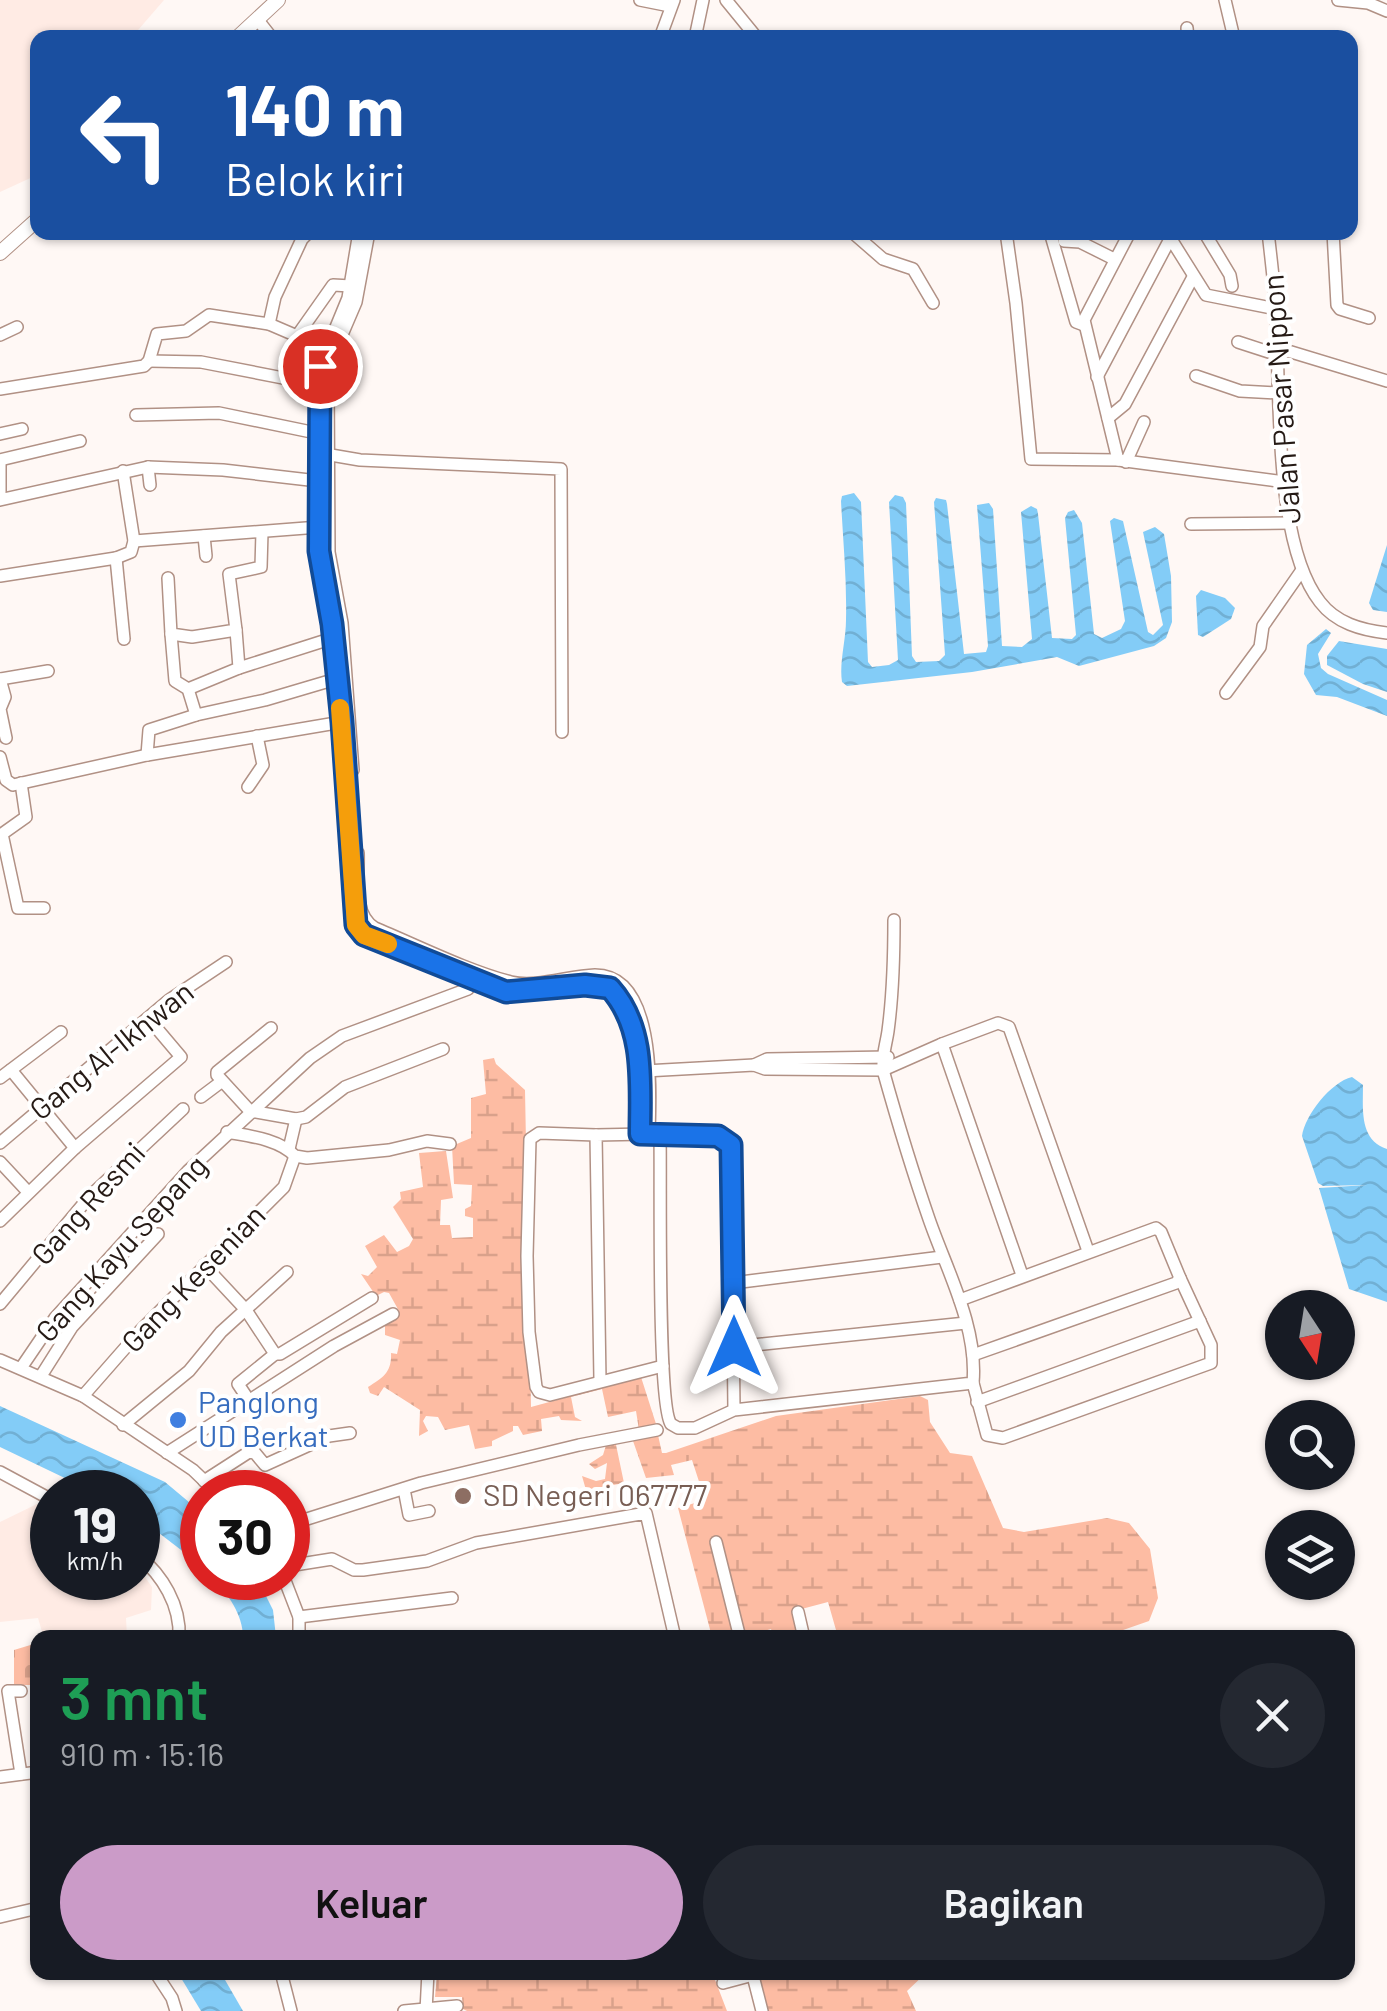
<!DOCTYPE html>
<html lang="id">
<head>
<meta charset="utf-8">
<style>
	:root { --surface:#171b24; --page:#242831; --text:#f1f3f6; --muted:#9ea1a6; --accent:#cb9bc8 }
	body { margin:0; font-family:Barlow,sans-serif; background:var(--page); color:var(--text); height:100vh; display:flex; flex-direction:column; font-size:38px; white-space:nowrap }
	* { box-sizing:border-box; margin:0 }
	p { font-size:32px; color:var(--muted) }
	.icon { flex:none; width:55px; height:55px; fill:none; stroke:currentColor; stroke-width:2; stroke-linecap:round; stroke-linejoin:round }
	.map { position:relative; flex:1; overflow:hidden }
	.sheet { position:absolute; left:30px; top:1630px; width:1325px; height:350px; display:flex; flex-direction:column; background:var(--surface); border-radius:20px; box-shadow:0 2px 8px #0004 }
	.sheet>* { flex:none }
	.hud { position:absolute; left:30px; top:30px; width:1328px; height:210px; border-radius:20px; box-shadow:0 2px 8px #0004; background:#1a4fa0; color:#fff; overflow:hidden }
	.needle { width:65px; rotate:168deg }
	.fabs { position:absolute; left:1265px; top:1290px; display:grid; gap:20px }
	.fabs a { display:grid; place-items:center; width:90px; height:90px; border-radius:50%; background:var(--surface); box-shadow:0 2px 8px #0004; font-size:50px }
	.speed { position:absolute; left:30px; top:1470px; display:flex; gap:20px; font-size:50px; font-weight:700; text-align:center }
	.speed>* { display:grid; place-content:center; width:130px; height:130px; border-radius:50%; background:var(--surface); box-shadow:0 2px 8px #0004; line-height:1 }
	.speed small { font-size:25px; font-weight:400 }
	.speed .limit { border:15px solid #d22; background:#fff; color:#111 }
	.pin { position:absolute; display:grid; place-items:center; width:85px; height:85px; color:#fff; margin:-42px; border:5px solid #fff; border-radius:50%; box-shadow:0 2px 10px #0007 }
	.me { position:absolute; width:110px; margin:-55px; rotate:0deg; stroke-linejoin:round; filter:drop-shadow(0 0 8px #0008) }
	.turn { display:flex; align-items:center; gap:35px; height:210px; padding:0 30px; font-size:45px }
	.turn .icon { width:130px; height:130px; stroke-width:2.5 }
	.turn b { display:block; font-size:70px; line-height:85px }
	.round { display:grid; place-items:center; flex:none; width:105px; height:105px; border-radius:52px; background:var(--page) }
	.headline { display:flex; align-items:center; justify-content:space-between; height:170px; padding:0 30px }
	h1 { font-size:60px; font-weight:600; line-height:75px; color:#1e9e55 }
	.cta { display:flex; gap:20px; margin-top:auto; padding:20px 30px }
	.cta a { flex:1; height:115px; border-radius:60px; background:var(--accent); color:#111; font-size:40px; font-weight:600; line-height:115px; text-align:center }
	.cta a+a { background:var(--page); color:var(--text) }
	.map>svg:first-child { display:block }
	.industrial { fill:#ffebe4 }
	.wetland { fill:url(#wetland-marsh) }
	.cemetery { fill:url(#cemetery-stones) }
	.water { fill:url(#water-waves) }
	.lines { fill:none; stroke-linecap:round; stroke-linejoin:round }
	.minor-casing { stroke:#b19185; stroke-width:14 }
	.major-casing { stroke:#b19185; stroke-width:16 }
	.minor { stroke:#fff; stroke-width:11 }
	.major { stroke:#fff; stroke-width:14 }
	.route-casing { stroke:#114b97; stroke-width:25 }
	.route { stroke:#1a73e8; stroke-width:18 }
	.slow { stroke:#f59e0b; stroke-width:18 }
	.shop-dot { fill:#3f7fe0; stroke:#fff; stroke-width:4 }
	.education-dot { fill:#8d6e63; stroke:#fff; stroke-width:4 }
	.labels { text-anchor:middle; stroke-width:8; stroke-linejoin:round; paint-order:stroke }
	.street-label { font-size:30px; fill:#251a15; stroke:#fff }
	.shop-label { font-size:30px; fill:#366cbe; stroke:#fff; text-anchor:start }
	.education-label { font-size:30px; fill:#785e54; stroke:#fff; text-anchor:start }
</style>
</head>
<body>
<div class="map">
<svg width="1387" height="2011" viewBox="0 0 1387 2011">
	<defs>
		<pattern id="wetland-marsh" width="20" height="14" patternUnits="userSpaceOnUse" patternTransform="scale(2.5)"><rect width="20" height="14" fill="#fdbca3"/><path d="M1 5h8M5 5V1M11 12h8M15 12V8" fill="none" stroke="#d9a18b"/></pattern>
		<pattern id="cemetery-stones" width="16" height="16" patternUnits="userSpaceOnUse" patternTransform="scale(2.5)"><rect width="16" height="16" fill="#fdbca3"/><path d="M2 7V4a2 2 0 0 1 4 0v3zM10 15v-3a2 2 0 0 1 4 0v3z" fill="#d9a18b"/></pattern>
		<pattern id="water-waves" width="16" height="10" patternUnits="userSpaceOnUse" patternTransform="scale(2.5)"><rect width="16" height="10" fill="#83ccf7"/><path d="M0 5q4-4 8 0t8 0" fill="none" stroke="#71afd3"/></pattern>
	</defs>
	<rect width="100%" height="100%" fill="#fff8f5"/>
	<!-- industrial -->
	<g class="industrial">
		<polygon points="0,0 164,0 132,37 38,38 37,175 0,192"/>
		<polygon points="37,1504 52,1514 52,1578 138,1578 138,1567 152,1587 151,1610 126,1618 127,1637 52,1637 51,1634 43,1635 38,1618 0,1622 0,1522"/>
	</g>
	<!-- wetland -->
	<g class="wetland">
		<path d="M494,1058L496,1064L525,1090L531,1407L641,1377L657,1427L639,1430L636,1411L608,1417L602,1389L571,1397L575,1417L582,1421L561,1420L559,1416L541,1419L542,1431L523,1435L518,1426H513V1431L492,1441V1446L475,1449L469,1425L445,1430L438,1417L426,1416L423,1421L428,1431L419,1436L420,1410L384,1387L378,1396L370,1393L368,1387C383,1378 392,1372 391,1353L397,1354L400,1340L385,1335V1320L399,1311L389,1293L384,1292L376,1296L361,1274L368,1276L377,1267L365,1246L384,1235L397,1252L409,1246L413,1239L393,1207L401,1199L400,1192L423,1187L419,1153L446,1151L453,1198L441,1200L440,1225H450L452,1238L473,1237V1218L465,1216V1209L471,1206L472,1185L454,1184L452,1146L471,1138V1098L486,1094L483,1060Z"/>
		<polygon points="920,1396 928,1400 930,1422 950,1453 972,1456 1003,1528 1024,1532 1107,1518 1129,1523 1150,1549 1158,1598 1149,1621 1103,1637 838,1637 828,1602 794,1611 800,1637 774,1637 771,1629 742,1637 712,1637 678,1508 705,1500 692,1460 671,1465 674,1475 646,1478 633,1441 658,1435 662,1453 666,1453 776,1416"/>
		<polygon points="615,1440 624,1483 586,1490 582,1476 596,1481 605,1479 607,1463 595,1469 589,1464 603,1455 607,1442"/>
		<polygon points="712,1972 727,2011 467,2011 463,2009 462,1997 435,1997 437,1973"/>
		<polygon points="758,1973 926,1973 907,1991 916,2011 767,2011"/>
	</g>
	<!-- cemetery -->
	<polygon class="cemetery" points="37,1643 33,1685 14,1685 14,1650"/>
	<!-- water -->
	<g class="water">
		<path d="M854,493L861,502L868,662L872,667L889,665L898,660L889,502L895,495L903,497L906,503L912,656L916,662L939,661L945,655L934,502L936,498L946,500L947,504L964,654L986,652L988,646L977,505L989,503L993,509L1002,646L1022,647L1032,639L1021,512L1031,506L1037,509L1038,514L1052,638L1072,639L1076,635L1065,518L1068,512L1074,510L1082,523L1094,634L1102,638L1121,629L1125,621L1110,521L1114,518L1123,521L1148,632L1153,635L1163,625L1143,532L1155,527L1164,534L1171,576L1172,622L1166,638L1154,646L1079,666L1057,657L972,672L847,686L842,682C839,663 846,640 846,620C847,580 843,541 841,501L842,496Z"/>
		<polygon points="1387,545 1387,612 1373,610 1369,603"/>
		<polygon points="1201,590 1225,598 1235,608 1231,619 1203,637 1198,635 1196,596"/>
		<polygon points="1326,629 1331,633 1318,654 1321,668 1328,674 1387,700 1387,716 1337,697 1316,695 1304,674 1307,645"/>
		<polygon points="1339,641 1387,649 1387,692 1363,684 1327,665 1327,656"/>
		<path d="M1352,1077L1363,1085C1363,1109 1359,1140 1387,1149V1302L1349,1289L1319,1188L1367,1185L1323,1186L1318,1183L1302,1136C1305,1115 1331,1082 1352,1077Z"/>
		<polygon points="0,1406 165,1482 202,1513 202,1566 138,1517 138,1492 94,1492 0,1447"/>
		<path d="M213,1578H257L273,1610L276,1637H243C243,1615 228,1594 213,1578Z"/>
		<polygon points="178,1973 221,1973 243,2011 201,2011"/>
	</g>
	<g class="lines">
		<defs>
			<g id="minor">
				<polyline points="640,0 670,6"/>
				<polyline points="726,0 757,38"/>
				<polyline points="1225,0 1234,38"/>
				<polyline points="1338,0 1368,3 1387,11"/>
				<polyline points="257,19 272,38"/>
				<polyline points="1187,28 1188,38"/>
				<polyline points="660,38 674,0"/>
				<polyline points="695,38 703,0"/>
				<path d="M359,232L348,298L320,366L318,481L319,551L332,624L342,722L356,925L369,937L506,991L585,985L611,988C646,1029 640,1084 640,1134"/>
				<polyline points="852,232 883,259 913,269 933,303"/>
				<polyline points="1006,232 1016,303 1031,459 1118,460 1285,482"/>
				<polyline points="1050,232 1076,322 1084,325"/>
				<polyline points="1204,232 1230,275 1232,286"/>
				<path d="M1268,232C1271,258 1274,283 1276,309C1280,385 1273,543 1320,602C1336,623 1361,630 1387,633"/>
				<polyline points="1333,232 1337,305 1340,309 1369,318"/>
				<polyline points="1169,236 1206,295 1276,309"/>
				<polyline points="1064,241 1080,242 1114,259"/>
				<polyline points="269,324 275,297 302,239 309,232"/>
				<polyline points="0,335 17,327"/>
				<polyline points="1238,342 1278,355"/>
				<polyline points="1278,348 1387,381"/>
				<polyline points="149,361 201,362 319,385"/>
				<polyline points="1196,376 1240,391 1279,393"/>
				<polyline points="1097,377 1170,239"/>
				<polyline points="0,389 144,366 149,361 157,334 186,331 209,315 269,324 297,336 333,285 351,286"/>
				<polyline points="136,415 219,413 321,434"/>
				<polyline points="1108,418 1125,404 1193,277"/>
				<polyline points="0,434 22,429"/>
				<polyline points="325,454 360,460 561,469 562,732"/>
				<polyline points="0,460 80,441"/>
				<polyline points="1118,460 1084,320 1130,232"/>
				<polyline points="1126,462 1144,422"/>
				<polyline points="0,463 0,500 148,467 223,470 318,481"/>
				<polyline points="148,467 150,485"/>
				<polyline points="1191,524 1289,523"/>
				<polyline points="204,536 206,556"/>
				<polyline points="134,541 319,527"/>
				<polyline points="116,558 124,639"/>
				<polyline points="0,576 116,558 131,552 134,541 123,471"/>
				<polyline points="168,578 171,634 192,637 236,630 229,574 261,567 262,532"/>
				<polyline points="239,668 333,638"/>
				<polyline points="0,679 5,697 0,709 6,738"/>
				<polyline points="0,679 48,671"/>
				<polyline points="188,689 239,668 236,630"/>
				<polyline points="1226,693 1260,647 1263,626 1302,570"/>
				<polyline points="196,715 265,700 336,679"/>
				<polyline points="147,755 149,730 196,715 188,689 175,681 171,634"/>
				<polyline points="0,757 6,780 13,785 147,755 342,722"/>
				<polyline points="353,770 342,623 329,552 328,382 332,358 356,302 369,232"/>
				<polyline points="21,783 26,817 2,834 18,908 44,908"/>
				<polyline points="248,787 263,765 257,736"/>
				<path d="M358,853C359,877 352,915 375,928C416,945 470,972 511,982C536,988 568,976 595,975C657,975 650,1094 649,1134"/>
				<polyline points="271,1028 217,1072 217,1075 250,1111 296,1119 306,1117 345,1087 443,1049"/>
				<polyline points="942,1044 998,1023 1009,1027 1088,1251"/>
				<polyline points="754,1065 767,1059 888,1057"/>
				<polyline points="11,1070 75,1148"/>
				<polyline points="883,1070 942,1044 1022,1275"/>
				<polyline points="645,1071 754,1065 765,1069 883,1070"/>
				<polyline points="0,1078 61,1032"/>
				<polyline points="201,1097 221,1082"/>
				<path d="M227,1132C249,1136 279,1139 295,1156L307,1158L389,1150L427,1141L450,1144"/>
				<polyline points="596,1135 539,1133 530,1139 527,1256 529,1332 536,1387 539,1392 550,1395 663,1366"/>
				<polyline points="0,1143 169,1000 226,962"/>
				<polyline points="289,1149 296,1119"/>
				<polyline points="0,1162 28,1192"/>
				<polyline points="0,1221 75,1148 181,1057 148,1018"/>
				<polyline points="204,1265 246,1310 275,1354 238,1384 250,1402"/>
				<polyline points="733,1283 942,1257"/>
				<polyline points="960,1300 1156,1228 1161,1232 1180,1278 1176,1283 973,1355"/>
				<polyline points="0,1304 90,1196 183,1109"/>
				<polyline points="734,1347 966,1323"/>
				<polyline points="275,1354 280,1354 372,1298"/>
				<polyline points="0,1360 83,1396 193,1470 216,1492"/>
				<polyline points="21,1368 55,1318 188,1171 310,1058 342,1036 468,989"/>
				<polyline points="41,1376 72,1327 158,1234"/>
				<polyline points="600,1380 596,1135 646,1134"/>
				<polyline points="973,1383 987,1435 1003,1438 1211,1363 1211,1345 1180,1278"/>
				<polyline points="83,1396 140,1331 284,1187 295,1156"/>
				<polyline points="977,1402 1200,1321"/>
				<path d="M734,1410L731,1145L718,1136L660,1134C661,1175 657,1405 671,1424L678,1428H695L734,1410L973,1383C978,1327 947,1271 929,1219C912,1170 897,1120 883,1070C882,1055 886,1045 888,1031C893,994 894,957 894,920"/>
				<polyline points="123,1425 189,1371 221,1332 287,1272"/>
				<polyline points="167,1453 334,1346 393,1314"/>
				<polyline points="0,1472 52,1500"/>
				<polyline points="204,1481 249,1452 255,1453 265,1465 329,1436 350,1433"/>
				<polyline points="404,1489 409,1515 429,1511"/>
				<polyline points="288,1525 421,1483 579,1445 657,1430"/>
				<polyline points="716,1542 740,1638"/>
				<path d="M138,1555C162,1575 181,1605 179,1638"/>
				<polyline points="288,1566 332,1559 354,1570 363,1570 427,1561 476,1543 646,1513 675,1638"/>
				<polyline points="284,1578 299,1617 299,1638"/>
				<polyline points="798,1612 804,1638"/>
				<polyline points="299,1617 452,1598"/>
				<polyline points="21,1774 8,1691 21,1691"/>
				<polyline points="0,1777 38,1772"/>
				<polyline points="0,1917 38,1908"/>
				<polyline points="155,1972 172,1998 176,2011"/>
				<polyline points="281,1972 291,2011"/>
				<polyline points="752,1972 762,2011"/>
				<polyline points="723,1983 753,1975"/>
				<polyline points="404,2011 457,2006"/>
				<polyline points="426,2011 428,1972"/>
			</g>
			<g id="major">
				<polyline points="237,38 278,0"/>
				<polyline points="0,253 38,219"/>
			</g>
		</defs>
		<!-- minor casing -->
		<use href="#minor" class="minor-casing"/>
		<!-- major casing -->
		<use href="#major" class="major-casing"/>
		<!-- minor -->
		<use href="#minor" class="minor"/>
		<!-- major -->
		<use href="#major" class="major"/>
	</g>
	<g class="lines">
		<defs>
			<path id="route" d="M320,366L319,551L332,624L342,722L356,925L364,935L506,992L585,985L610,988C646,1028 640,1084 640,1134L718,1136L731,1145L734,1347"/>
		</defs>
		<!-- route casing -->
		<use href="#route" class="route-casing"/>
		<!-- route -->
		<use href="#route" class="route"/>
		<!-- slow -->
		<polyline class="slow" points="340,708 356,925 364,935 388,944"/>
	</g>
	<!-- markers -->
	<circle class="shop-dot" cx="178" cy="1420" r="10"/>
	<circle class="education-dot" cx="463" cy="1496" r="10"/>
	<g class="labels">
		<!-- street labels -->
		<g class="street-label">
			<text transform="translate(1282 399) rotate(-94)" y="10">Jalan Pasar Nippon</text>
			<text transform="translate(112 1051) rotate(-39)" y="10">Gang Al-Ikhwan</text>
			<text transform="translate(89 1204) rotate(-48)" y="10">Gang Resmi</text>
			<text transform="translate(122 1249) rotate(-48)" y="10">Gang Kayu Sepang</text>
			<text transform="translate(194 1279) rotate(-46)" y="10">Gang Kesenian</text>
		</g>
		<!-- shop labels -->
		<g class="shop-label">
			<text x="198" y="1413">Panglong<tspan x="198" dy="34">UD Berkat</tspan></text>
		</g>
		<!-- education labels -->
		<g class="education-label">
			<text x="483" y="1506">SD Negeri 067777</text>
		</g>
	</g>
</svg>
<div class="fabs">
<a><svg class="needle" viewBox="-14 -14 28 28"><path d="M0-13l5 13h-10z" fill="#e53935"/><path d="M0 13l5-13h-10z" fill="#9ea1a6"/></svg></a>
<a><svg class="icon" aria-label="search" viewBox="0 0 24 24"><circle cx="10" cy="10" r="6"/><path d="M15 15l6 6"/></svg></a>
<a><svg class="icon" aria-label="layers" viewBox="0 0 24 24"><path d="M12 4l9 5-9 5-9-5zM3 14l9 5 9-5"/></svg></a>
</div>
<div class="speed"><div>19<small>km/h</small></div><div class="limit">30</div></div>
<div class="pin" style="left:320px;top:366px;background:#d93025"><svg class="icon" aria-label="arrive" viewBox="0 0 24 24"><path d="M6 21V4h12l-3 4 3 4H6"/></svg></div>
<svg class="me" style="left:734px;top:1347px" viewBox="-20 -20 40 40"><path d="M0-17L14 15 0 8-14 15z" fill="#1a73e8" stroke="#fff" stroke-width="4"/></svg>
<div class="hud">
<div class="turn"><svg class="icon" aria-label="left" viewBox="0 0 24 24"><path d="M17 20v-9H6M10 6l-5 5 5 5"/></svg><div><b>140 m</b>Belok kiri</div></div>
</div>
<section class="sheet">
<div class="headline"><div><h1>3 mnt</h1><p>910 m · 15:16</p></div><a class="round"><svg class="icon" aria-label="close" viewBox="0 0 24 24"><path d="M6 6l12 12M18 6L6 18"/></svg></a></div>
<div class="cta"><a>Keluar</a><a>Bagikan</a></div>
</section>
</div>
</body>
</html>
